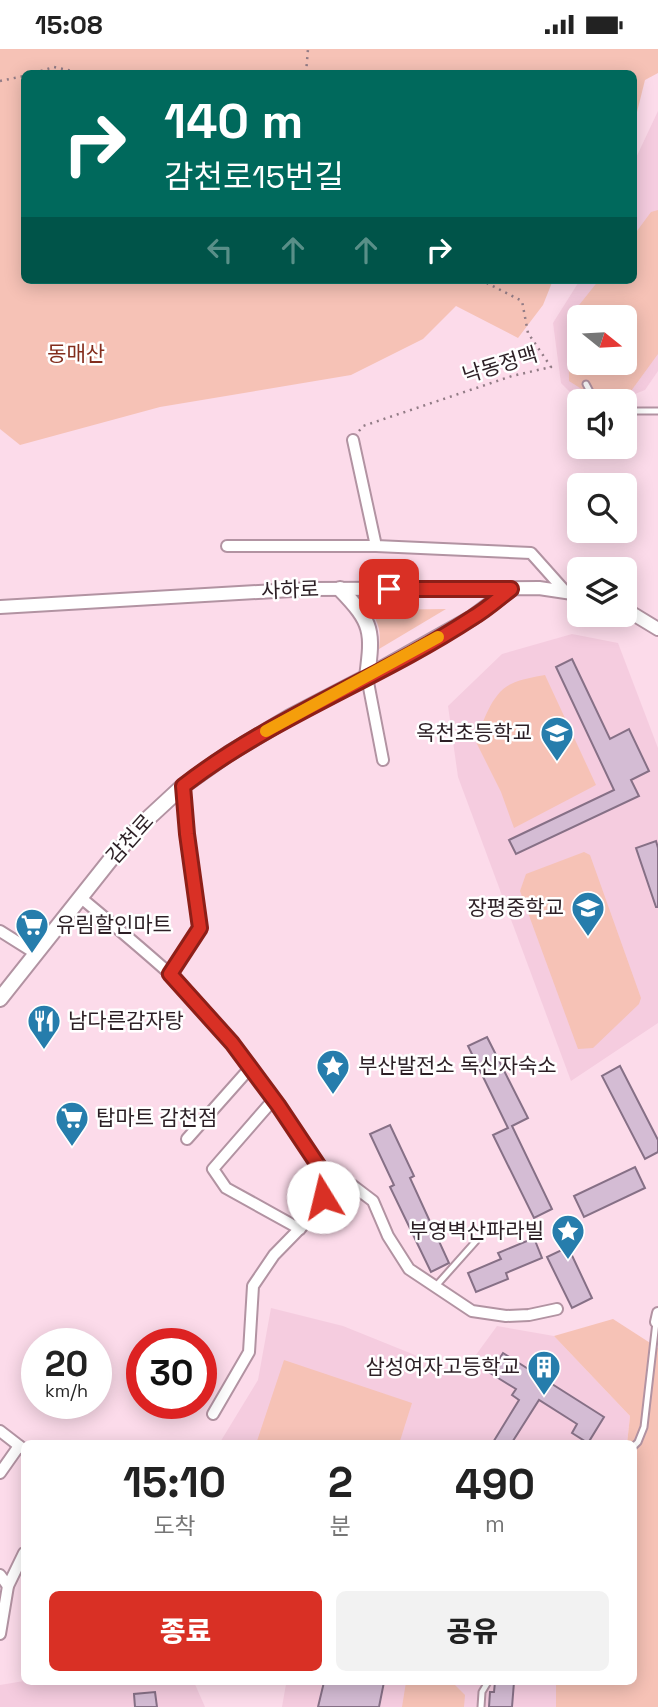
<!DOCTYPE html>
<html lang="ko">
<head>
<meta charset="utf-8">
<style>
	:root { --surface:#fff; --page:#f2f2f2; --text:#222; --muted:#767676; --accent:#d93025 }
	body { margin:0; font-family:"Space Grotesk","Noto Sans KR",sans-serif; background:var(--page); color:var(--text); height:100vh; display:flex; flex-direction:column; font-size:26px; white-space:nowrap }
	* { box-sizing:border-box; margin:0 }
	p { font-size:23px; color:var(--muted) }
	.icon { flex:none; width:38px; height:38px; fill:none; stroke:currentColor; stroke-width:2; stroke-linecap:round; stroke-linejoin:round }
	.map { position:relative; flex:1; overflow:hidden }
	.details { position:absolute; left:21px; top:1391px; width:616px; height:245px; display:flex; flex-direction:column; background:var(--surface); border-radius:10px; box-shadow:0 4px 18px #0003 }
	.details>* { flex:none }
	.guide { position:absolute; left:21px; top:21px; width:616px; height:214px; border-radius:10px; box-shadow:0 4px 18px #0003; background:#00695c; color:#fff; overflow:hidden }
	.needle { width:46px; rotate:108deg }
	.controls { position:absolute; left:567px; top:256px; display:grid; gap:14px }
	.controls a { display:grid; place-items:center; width:70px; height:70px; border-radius:10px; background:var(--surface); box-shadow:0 4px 18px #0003; font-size:35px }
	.speed { position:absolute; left:21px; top:1279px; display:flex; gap:14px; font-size:35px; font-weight:700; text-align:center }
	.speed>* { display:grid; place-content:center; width:91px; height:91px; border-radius:50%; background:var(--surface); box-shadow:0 4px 18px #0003; line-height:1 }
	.speed small { font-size:18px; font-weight:400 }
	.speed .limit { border:10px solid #d22; background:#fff; color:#111 }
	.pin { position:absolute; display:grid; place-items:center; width:60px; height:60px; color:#fff; margin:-30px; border-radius:14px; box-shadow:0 4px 10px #0006 }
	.me { position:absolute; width:77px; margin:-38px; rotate:351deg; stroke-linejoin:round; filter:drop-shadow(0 0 5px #0008) }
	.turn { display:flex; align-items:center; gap:24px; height:147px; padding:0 28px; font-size:32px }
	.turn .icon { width:91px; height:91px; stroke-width:2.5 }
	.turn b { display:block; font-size:49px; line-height:60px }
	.lanes { display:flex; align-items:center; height:66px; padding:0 28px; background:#0003; justify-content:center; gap:35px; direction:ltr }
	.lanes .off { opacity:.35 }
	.eta { display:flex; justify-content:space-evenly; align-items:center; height:119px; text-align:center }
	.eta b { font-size:42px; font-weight:800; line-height:49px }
	.primary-button { display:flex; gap:14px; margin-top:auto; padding:14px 28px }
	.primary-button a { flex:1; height:80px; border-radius:10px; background:var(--accent); color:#fff; font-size:28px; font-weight:800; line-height:80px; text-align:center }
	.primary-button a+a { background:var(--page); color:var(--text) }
	.status { display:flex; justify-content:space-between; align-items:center; height:49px; padding:0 35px; background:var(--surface); direction:ltr }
	.status svg { height:19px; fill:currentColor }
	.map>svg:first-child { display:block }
	.built { fill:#f5ccdf; fill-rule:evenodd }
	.green { fill:#f6c2b6; fill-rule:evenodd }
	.building { fill:#d4bcd4; stroke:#867086; stroke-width:2 }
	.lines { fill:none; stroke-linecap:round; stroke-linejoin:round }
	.service-casing { stroke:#b293a2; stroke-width:9 }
	.minor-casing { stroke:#b293a2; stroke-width:14 }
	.tertiary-casing { stroke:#b293a2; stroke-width:16 }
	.secondary-casing { stroke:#b293a2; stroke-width:18 }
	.path { stroke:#927c86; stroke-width:2.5; stroke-dasharray:2 5; stroke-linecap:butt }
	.service { stroke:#fff; stroke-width:5 }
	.minor { stroke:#fff; stroke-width:10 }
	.tertiary { stroke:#fff; stroke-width:12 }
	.secondary { stroke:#fff; stroke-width:14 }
	.route-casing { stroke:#8d1f18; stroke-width:18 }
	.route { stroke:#d93025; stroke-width:12 }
	.slow { stroke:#f59e0b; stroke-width:12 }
	.labels { text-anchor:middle; stroke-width:5; stroke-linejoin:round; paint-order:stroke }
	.park-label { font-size:21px; fill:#832d1d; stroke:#fff }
	.street-label { font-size:21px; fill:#2c1f25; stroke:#fff }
	.poi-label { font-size:21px; fill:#2c1f25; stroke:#fff; text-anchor:end }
</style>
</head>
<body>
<div class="status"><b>15:08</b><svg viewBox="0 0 49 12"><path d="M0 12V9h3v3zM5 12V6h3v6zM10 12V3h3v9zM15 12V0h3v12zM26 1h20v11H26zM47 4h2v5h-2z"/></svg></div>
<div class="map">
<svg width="658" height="1658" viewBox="0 0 658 1658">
	<rect width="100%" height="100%" fill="#fcdbea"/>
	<!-- built -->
	<g class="built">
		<path d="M658,62V322L645,341L625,349L586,352L576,349L561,334L553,274L580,231H634V113ZM579,268H625V313H579Z"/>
		<polygon points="572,585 618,594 658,699 658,974 571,1032 458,728 448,657 502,605"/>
		<polygon points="271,1259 343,1277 462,1325 497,1277 554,1287 630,1367 627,1395 219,1395 258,1331"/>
		<polygon points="24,1632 194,1633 205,1658 0,1658 0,1636"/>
		<polygon points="284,1633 556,1633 556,1658 282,1658 286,1635"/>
	</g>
	<!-- green -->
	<g class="green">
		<polygon points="0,0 658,0 658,24 645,31 634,75 634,24 24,24 24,231 553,231 543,256 518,289 456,257 423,290 351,326 160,358 20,396 0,380"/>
		<path d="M658,161V305L631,342L591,346L569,332L568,270L599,231H634V186L651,163ZM579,268H625V313H579Z"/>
		<path d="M446,560L379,600C381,584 380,574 369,561Z"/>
		<path d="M545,626L596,736L514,779L501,743L476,693C482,675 492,643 511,635C521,630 534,628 545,626Z"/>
		<polygon points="584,803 590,806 641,949 639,955 593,999 578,1000 520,842 526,825"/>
		<polygon points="613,1270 658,1299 658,1658 556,1658 556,1633 634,1633 634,1395 627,1395 630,1367 554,1287"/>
		<polygon points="284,1311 412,1354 399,1395 256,1395"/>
		<polygon points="406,1633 452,1633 465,1646 464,1658 402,1658"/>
	</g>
	<!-- building -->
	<g class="building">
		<polygon points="572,610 610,690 629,680 649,722 631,731 639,747 516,805 509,791 614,741 556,618"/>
		<polygon points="656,792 658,799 658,858 656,858 636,799"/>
		<polygon points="487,988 528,1069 512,1077 552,1160 534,1169 493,1086 508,1079 468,997"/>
		<polygon points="620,1017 658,1091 658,1103 645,1110 602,1027"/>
		<polygon points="390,1076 414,1127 410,1129 449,1214 431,1223 390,1138 394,1136 370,1085"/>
		<polygon points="635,1118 645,1139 584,1168 574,1147"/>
		<polygon points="534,1189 542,1209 506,1224 508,1230 476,1243 468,1224 501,1210 498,1204"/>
		<polygon points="568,1198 592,1249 572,1259 547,1208"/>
		<polygon points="503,1304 604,1368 588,1394 572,1384 577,1375 539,1351 511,1395 492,1395 519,1351 512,1346 516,1340 490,1324"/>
		<polygon points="324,1633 384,1633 379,1658 318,1658"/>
		<polygon points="495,1633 514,1633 512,1658 489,1658 490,1643 494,1643"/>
		<polygon points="155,1643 157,1658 135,1658 134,1645"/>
	</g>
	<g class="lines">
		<defs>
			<g id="service">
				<polyline points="586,335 595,352"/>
				<polyline points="625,362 658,362"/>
				<polyline points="435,1238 476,1192"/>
				<polyline points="634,1397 638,1393 644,1378 656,1273"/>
				<polyline points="481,1658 482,1643 488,1633"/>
			</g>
			<g id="minor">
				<polyline points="353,391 376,497 531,504 564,541"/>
				<polyline points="227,497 376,497"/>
				<polyline points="367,628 383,711"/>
				<path d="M80,848C110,873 140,898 169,924C232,984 280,1059 328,1131L315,1164L274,1206L253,1237L249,1303L213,1365"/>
				<polyline points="0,882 35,904"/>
				<polyline points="170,925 200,879 187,785 183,737"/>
				<polyline points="274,1050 213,1120 226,1139 300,1180"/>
				<polyline points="187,1090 250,1019"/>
				<polyline points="328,1131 348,1133 373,1152 388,1187 409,1220 472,1262 506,1267 529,1266 557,1260"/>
				<polyline points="656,1273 658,1264"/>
				<polyline points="0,1382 22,1399"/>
				<polyline points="0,1424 19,1397"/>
				<polyline points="0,1526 8,1537"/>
				<polyline points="0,1585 8,1537 24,1504"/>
			</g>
			<g id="tertiary">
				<polyline points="0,558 309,540 539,539 579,545"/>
				<polyline points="625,560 658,580"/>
			</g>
			<g id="secondary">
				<path d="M340,540C373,574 373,582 367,628"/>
				<polyline points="0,950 111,810 143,774 183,737 228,705 290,668 367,628 472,569 511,540"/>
			</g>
		</defs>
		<!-- service casing -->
		<use href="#service" class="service-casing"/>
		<!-- minor casing -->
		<use href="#minor" class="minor-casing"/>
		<!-- tertiary casing -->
		<use href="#tertiary" class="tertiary-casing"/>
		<!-- secondary casing -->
		<use href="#secondary" class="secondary-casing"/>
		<!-- path -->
		<g class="path">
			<polyline points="34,24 54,18 82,24"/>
			<polyline points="306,24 308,0"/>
			<polyline points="0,32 24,27"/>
			<polyline points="359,382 363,377 512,327 551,318 528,284 522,252 481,231"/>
		</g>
		<!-- service -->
		<use href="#service" class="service"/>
		<!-- minor -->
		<use href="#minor" class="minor"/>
		<!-- tertiary -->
		<use href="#tertiary" class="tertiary"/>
		<!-- secondary -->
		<use href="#secondary" class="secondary"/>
	</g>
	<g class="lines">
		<defs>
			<path id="route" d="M323,1148L328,1131L278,1056L232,994L170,925L200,879L187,785L183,737C272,668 379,630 472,569C486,561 498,550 511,540H389"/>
		</defs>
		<!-- route casing -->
		<use href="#route" class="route-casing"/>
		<!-- route -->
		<use href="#route" class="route"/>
		<!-- slow -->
		<polyline class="slow" points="266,682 438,588"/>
	</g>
	<!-- icons -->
	<defs>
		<symbol id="school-pin" viewBox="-11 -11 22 30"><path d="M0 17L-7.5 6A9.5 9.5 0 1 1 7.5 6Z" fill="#267dac" stroke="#fff"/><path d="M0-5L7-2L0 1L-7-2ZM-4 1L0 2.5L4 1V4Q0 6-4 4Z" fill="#fff"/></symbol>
		<symbol id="supermarket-pin" viewBox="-11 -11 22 30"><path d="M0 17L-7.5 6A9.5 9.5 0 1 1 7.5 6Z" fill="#267dac" stroke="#fff"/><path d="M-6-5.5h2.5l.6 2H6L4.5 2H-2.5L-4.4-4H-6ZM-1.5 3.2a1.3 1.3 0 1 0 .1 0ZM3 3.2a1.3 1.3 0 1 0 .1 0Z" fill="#fff"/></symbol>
		<symbol id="restaurant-pin" viewBox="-11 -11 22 30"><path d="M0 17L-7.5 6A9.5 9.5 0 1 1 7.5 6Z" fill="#267dac" stroke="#fff"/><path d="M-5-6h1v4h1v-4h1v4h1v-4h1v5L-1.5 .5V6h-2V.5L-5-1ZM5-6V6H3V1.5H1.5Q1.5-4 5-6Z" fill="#fff"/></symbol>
		<symbol id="sight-pin" viewBox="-11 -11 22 30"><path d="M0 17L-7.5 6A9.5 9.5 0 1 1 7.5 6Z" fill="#267dac" stroke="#fff"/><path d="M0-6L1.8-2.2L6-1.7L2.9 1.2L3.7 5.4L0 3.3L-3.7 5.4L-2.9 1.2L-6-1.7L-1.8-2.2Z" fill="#fff"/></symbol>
		<symbol id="building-pin" viewBox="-11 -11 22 30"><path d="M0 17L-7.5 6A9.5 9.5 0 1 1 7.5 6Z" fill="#267dac" stroke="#fff"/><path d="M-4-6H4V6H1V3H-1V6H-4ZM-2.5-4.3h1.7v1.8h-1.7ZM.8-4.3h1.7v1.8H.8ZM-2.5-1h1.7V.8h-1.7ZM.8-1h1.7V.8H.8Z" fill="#fff"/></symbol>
	</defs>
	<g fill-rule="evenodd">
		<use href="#school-pin" x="538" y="665" width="38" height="52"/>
		<use href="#school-pin" x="569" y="840" width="38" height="52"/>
		<use href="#supermarket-pin" x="13" y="857" width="38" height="52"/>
		<use href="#restaurant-pin" x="25" y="953" width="38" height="52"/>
		<use href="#sight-pin" x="314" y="998" width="38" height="52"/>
		<use href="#supermarket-pin" x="53" y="1050" width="38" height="52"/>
		<use href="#sight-pin" x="549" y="1163" width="38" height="52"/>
		<use href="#building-pin" x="525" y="1299" width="38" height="52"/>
	</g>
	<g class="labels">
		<!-- park labels -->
		<g class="park-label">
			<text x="76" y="312">동매산</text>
		</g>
		<!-- street labels -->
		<g class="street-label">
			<text transform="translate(500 316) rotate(-17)" y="7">낙동정맥</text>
			<text transform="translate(290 541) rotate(-2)" y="7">사하로</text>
			<text transform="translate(130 790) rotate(-48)" y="7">감천로</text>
		</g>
		<!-- poi labels -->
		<g class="poi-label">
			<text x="532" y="691">옥천초등학교</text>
			<text x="564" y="866">장평중학교</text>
			<text x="56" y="883" text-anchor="start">유림할인마트</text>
			<text x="68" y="979" text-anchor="start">남다른감자탕</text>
			<text x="358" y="1024" text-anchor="start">부산발전소 독신자숙소</text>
			<text x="96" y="1076" text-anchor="start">탑마트 감천점</text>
			<text x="544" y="1189">부영벽산파라빌</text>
			<text x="520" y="1325">삼성여자고등학교</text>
		</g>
	</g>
</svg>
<div class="controls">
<a><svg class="needle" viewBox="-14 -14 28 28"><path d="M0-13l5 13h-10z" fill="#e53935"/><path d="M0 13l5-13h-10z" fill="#767676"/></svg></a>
<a><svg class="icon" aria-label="sound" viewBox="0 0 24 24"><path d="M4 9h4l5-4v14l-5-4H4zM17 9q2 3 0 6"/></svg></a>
<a><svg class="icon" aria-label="search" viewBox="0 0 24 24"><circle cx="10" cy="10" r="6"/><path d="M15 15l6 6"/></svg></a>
<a><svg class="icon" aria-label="layers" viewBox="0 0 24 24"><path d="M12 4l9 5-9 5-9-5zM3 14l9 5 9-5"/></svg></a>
</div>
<div class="speed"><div>20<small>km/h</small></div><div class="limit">30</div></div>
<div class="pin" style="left:389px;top:540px;background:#d93025"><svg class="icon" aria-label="arrive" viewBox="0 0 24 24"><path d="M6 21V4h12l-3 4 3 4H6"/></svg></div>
<svg class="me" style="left:323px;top:1148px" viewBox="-20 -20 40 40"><circle r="19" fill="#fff"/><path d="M0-13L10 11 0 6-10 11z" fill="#d93025"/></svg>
<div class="guide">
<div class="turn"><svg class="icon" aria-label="right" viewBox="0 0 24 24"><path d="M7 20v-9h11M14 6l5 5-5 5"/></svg><div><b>140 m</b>감천로15번길</div></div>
<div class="lanes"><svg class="icon off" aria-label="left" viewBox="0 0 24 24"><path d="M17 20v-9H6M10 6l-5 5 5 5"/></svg><svg class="icon off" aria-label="ahead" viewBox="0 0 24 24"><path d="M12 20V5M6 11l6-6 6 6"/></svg><svg class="icon off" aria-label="ahead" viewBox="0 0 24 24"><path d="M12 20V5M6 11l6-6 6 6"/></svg><svg class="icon" aria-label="right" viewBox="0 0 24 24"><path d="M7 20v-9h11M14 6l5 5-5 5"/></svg></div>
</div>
<section class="details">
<div class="eta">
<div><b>15:10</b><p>도착</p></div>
<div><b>2</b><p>분</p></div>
<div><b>490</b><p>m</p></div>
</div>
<div class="primary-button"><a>종료</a><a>공유</a></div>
</section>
</div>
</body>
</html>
